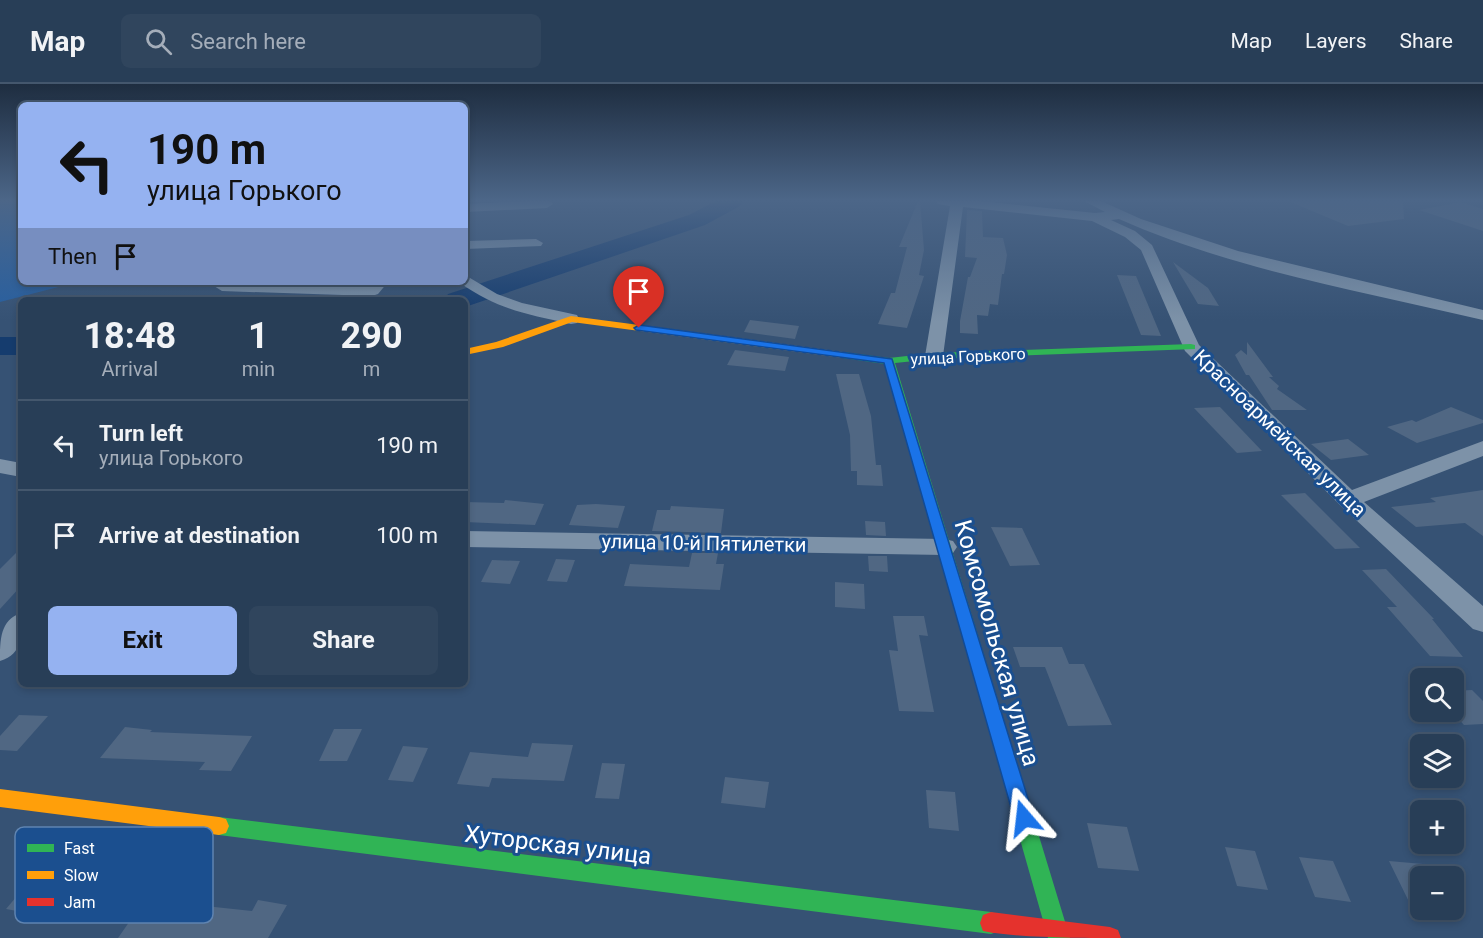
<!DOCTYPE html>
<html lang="en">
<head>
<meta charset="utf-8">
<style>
	:root { --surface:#283e57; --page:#30455d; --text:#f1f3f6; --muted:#a5aeba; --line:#44576d; --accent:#95b2f1 }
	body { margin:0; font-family:Roboto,sans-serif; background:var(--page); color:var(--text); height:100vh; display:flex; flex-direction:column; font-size:22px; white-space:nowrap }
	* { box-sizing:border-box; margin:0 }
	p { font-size:20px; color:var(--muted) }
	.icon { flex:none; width:33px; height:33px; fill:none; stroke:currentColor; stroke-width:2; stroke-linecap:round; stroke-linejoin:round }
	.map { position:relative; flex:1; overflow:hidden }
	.details { position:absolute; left:18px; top:213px; width:450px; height:390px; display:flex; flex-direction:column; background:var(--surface); border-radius:9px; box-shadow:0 3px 9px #0003,0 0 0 2px var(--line) }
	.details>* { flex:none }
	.guide { position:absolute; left:18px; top:18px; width:450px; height:183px; border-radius:9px; box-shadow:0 3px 9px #0003,0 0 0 2px var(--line); background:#95b2f1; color:#111; overflow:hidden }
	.tools { position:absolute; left:1410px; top:584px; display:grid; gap:12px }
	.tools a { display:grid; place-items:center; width:54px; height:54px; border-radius:9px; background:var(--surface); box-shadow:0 3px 9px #0003,0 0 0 2px var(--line); font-size:30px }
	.pin { position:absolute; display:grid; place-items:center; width:51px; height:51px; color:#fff; margin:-62px -26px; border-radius:50% 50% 50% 0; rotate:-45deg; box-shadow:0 0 6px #0007 }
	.pin .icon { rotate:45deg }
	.me { position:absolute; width:66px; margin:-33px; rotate:343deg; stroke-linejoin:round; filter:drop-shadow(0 0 4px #0008) }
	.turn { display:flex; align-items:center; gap:21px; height:126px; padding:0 30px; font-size:27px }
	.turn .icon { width:78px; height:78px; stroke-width:2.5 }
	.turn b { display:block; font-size:42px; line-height:51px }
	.then { display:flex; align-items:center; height:57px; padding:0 30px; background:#0003; gap:12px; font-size:22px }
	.eta { display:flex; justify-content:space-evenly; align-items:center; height:102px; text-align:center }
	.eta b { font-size:36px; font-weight:700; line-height:42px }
	.button { display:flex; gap:12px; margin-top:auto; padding:12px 30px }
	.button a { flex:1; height:69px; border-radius:9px; background:var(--accent); color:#111; font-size:24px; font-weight:700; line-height:69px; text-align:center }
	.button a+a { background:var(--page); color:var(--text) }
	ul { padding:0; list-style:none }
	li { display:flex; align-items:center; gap:18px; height:90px; padding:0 30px; border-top:2px solid var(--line) }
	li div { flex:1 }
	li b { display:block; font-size:22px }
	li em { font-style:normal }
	header { display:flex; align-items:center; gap:36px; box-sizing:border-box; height:84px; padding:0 30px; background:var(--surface); border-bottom:2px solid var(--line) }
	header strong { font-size:28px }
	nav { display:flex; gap:33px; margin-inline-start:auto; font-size:21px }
	.search { width:420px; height:54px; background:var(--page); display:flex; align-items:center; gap:15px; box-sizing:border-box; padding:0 21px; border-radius:9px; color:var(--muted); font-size:22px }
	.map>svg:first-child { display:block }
	.green { fill:#265fa1 }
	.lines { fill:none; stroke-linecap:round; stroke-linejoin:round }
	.river { fill:#153c6e; fill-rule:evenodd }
	.building { fill:#506783 }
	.street { fill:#7d92a8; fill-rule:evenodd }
	.fast { fill:#30b455; fill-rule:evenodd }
	.slow { fill:#ff9f0a; fill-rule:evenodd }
	.jam { fill:#e5322d; fill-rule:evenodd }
	.route { fill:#1a73e8; stroke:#114b97; stroke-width:1.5 }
	.labels { text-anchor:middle; stroke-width:6; stroke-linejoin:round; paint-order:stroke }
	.far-street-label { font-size:16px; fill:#fff; stroke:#1b4f8f }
	.street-label { font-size:20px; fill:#fff; stroke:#1b4f8f }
	.near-street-label { font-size:24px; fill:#fff; stroke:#1b4f8f }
	.key { fill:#1b4f8f; stroke:#5f84b1; stroke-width:1.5 }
	.key-label { font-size:16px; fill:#fff }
</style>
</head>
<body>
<header>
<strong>Map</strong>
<div class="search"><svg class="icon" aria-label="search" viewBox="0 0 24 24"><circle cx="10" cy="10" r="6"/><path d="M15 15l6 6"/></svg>Search here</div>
<nav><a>Map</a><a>Layers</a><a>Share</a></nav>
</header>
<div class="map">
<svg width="1483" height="854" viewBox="0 0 1483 854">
	<rect width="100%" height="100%" fill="#365274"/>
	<!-- green -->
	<polygon class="green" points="0,117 21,117 21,198 78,198 0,218"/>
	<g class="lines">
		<!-- river -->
		<g class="river">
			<polygon points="716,117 743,117 740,122 705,141 468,222 465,222 465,216 444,216 448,210 689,131"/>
			<rect x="0" y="253" width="21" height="18"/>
		</g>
	</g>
	<!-- building -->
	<g class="building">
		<polygon points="918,117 920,117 924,166 919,191 924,192 907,244 878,240 891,209 895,209 907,163 899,163"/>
		<polygon points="1288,117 1403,117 1404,135 1348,142"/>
		<polygon points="1461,118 1483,125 1483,147 1419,126"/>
		<polygon points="967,126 982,127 983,153 1003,154 1007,171 1004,190 1002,190 998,221 990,220 988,232 977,231 978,250 960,249 960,237 968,193 970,193 977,174 965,173"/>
		<polygon points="1173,178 1208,204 1219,222 1198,220"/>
		<polygon points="1117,191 1136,192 1161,252 1141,251"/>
		<polygon points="750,236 799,242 795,255 744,248"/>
		<polygon points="1247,258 1273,293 1269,293 1279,302 1277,305 1307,326 1272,326 1249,291 1246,291 1235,271 1241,266 1247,271"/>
		<polygon points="735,266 789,273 785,287 727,281"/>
		<polygon points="836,290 859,290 871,332 876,381 881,381 883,402 857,401 857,387 851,387 850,351"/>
		<polygon points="1220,323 1262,367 1237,369 1194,324"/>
		<polygon points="1451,323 1483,336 1483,339 1417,359 1387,343 1412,336 1416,338"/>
		<polygon points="1348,355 1369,371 1331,376 1311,360"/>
		<polygon points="1483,406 1483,452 1465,439 1416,443 1391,423 1436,418 1430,414"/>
		<polygon points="1305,409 1360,464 1335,465 1281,411"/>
		<polygon points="505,416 544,420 535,441 465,438 465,418 504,419"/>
		<polygon points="596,420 625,422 618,444 569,441 577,421"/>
		<polygon points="671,422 724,425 721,449 652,447 657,426 670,426"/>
		<polygon points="865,437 885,438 886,452 866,451"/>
		<polygon points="991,443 1022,444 1040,481 1010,482"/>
		<polygon points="21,464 21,502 0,525 0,485"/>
		<polygon points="692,469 718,469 716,480 724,480 720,506 624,502 630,480 689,483"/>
		<polygon points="868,472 887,472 888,488 869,487"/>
		<polygon points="556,475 575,476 567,498 547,497"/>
		<polygon points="492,476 520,477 510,500 481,498"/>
		<polygon points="1386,485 1434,535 1432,535 1463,573 1430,572 1387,523 1397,523 1362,486"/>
		<polygon points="835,498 864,500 865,525 835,523"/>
		<polygon points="893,532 924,532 928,552 919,551 934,628 899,627 889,566 898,567"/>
		<polygon points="1013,563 1062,563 1069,580 1084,580 1112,641 1068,642 1045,583 1020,583"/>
		<polygon points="1472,606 1483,617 1483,640 1464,641 1454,630 1454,607"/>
		<polygon points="19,631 48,632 17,667 0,666 0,652"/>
		<polygon points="125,643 152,646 150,648 252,652 231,687 199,686 205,678 100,674"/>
		<polygon points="334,645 362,645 347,677 319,677"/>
		<polygon points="532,659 573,661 564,697 492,694 489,703 457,700 470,668 528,673"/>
		<polygon points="403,662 428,664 413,698 388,696"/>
		<polygon points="602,679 625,680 619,715 595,714"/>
		<polygon points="725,693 769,698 765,724 721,719"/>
		<polygon points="926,706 955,708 959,747 929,744"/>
		<polygon points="1087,739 1127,743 1139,787 1098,784"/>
		<polygon points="1225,763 1255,767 1268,806 1237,802"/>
		<polygon points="1299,773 1333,777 1351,818 1315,813"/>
		<polygon points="1389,777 1423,780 1429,792 1420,792 1420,825 1447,825 1450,832 1414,828"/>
		<polygon points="44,780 76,784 39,831 6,825"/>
		<polygon points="164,788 195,792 177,819 252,827 258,816 287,821 268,854 118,854"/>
	</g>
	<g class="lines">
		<!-- street -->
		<g class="street">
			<polygon points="530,117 550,117 553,120 547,124 465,128 465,120"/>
			<path d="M936,117H979L1095,129L1105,128L1084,117H1101L1141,135L1238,167L1483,226V236C1362,207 1234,186 1119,135L1111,136L1135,147L1152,161L1199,261L1352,406L1483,357V372L1364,418L1483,522V548L1473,545L1340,421L1185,267L1141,166L1125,153L1092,137L963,123L943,272L940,276H928L925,272L950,122L938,120Z"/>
			<polygon points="536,155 543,159 541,162 465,165 465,157"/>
			<path d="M465,191L497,210L522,219L577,231L579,235L577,239L571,240C526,230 499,226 460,199L465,198Z"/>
			<polygon points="219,198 368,202 371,198 388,198 378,210 372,212 222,207 214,202"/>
			<polygon points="0,375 21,379 21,393 0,389"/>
			<polygon points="465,447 944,455 953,457 957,463 953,469 944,471 465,463"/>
			<path d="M21,529C21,550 24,570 0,577C0,556 0,536 21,529Z"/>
		</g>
		<!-- fast -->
		<g class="fast">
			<polygon points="1191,260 1195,261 1195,265 934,275 895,279 1070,854 1048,854 885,280 843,274 838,271 843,268 889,274 934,269"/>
			<polygon points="219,733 991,828 999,831 1002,839 999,847 991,850 219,751 212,749 209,742 212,735"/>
		</g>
		<!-- slow -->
		<g class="slow">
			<polygon points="571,232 843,268 848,271 843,274 572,238 503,263 465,271 465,265 496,258"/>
			<polygon points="0,705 219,733 226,735 229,742 226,749 219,751 0,723"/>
		</g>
		<!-- jam -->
		<path class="jam" d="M991,828L1110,843L1118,846L1121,854C1083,854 1017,854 983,847L980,839L983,831Z"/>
	</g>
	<!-- sky -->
	<linearGradient id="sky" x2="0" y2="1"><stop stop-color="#1e2d40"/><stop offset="0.49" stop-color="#4c6688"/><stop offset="1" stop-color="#4c6688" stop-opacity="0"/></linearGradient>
	<rect width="1483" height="237" fill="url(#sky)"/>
	<!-- route -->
	<polygon class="route" points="639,241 892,275 1034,734 1031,740 1024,743 1017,740 1014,734 884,279 636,246 634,244"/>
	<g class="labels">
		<!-- far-street labels -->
		<g class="far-street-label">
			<text transform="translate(968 272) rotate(-3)" y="6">улица Горького</text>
		</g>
		<!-- street labels -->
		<g class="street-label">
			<text transform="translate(1280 349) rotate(44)" y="7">Красноармейская улица</text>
			<text transform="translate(704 459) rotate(1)" y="7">улица 10-й Пятилетки</text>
		</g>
		<!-- near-street labels -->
		<g class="near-street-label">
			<text transform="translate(997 559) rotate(74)" y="8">Комсомольская улица</text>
			<text transform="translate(558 761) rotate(7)" y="8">Хуторская улица</text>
		</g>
	</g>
	<!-- legend -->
	<rect x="15" y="743" width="198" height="96" rx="9" class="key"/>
	<rect x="27" y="760" width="27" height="8" fill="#30b455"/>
	<rect x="27" y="787" width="27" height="8" fill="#ff9f0a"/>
	<rect x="27" y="814" width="27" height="8" fill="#e5322d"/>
	<g class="key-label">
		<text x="64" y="770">Fast</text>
		<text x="64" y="797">Slow</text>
		<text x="64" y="824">Jam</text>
	</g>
</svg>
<div class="tools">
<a><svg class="icon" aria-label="search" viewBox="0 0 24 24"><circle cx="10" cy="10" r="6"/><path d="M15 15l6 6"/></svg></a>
<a><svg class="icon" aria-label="layers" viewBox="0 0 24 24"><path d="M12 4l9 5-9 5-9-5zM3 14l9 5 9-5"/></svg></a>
<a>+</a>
<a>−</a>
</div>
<div class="pin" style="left:639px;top:244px;background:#d93025"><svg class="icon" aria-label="arrive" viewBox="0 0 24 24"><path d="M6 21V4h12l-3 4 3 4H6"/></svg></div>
<svg class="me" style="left:1024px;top:734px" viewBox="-20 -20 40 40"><path d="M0-17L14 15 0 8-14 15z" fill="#1a73e8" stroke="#fff" stroke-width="4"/></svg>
<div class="guide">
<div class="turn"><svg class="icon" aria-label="left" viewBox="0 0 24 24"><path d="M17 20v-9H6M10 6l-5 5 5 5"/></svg><div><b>190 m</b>улица Горького</div></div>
<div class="then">Then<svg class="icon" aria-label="arrive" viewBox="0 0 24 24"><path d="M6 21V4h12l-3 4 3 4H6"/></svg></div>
</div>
<section class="details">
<div class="eta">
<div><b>18:48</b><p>Arrival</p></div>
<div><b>1</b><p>min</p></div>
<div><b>290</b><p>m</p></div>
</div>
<ul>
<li><svg class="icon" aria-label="left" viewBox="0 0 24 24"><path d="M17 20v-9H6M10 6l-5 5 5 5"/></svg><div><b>Turn left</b><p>улица Горького</p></div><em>190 m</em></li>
<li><svg class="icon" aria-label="arrive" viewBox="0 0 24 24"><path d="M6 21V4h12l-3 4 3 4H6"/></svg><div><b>Arrive at destination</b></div><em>100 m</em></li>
</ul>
<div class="button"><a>Exit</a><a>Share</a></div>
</section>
</div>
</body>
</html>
